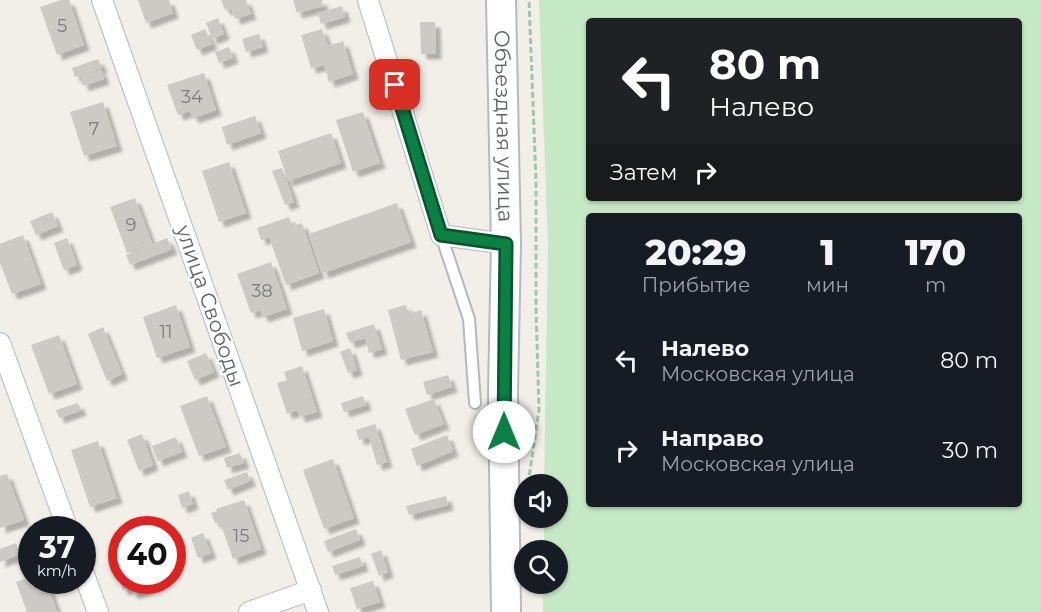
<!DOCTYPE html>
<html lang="ru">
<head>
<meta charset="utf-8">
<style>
	:root { --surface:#171b24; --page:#242831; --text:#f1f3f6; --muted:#9ea1a6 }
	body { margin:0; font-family:Montserrat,sans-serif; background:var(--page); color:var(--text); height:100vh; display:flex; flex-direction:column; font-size:22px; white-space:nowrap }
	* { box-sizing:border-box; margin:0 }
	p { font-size:20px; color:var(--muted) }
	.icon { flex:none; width:33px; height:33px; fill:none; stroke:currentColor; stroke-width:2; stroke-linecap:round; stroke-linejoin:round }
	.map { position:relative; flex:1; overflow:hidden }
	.side { position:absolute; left:586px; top:213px; width:436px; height:294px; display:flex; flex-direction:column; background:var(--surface); border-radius:6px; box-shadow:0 2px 4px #0004 }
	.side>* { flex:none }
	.guide { position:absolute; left:586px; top:18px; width:436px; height:183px; border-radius:6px; box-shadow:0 2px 4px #0004; background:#202124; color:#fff; overflow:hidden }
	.controls { position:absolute; left:514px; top:474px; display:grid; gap:12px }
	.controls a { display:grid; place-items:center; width:54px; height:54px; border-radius:50%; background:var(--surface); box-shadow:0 2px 4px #0004; font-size:30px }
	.speed { position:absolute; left:18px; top:516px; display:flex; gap:12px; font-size:30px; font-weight:700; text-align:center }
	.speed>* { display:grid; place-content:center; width:78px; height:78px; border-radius:50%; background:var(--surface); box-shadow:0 2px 4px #0004; line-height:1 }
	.speed small { font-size:15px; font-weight:400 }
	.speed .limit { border:9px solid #d22; background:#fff; color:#111 }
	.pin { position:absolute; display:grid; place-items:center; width:51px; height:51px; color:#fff; margin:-26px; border-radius:12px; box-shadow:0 3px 9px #0006 }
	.me { position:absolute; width:66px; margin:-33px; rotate:0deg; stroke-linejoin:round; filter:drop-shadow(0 0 4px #0008) }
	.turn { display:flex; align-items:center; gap:21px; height:126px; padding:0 24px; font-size:27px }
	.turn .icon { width:78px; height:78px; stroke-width:2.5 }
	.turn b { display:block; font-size:42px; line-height:51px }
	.then { display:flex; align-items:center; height:57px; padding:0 24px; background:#0003; gap:12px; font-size:22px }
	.eta { display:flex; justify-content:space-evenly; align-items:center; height:102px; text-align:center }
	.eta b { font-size:36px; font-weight:800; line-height:42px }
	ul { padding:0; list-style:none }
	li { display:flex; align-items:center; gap:18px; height:90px; padding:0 24px }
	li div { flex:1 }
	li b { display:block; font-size:22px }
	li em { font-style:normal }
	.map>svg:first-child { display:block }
	.green { fill:#c5e8c5; fill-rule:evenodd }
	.building { fill:#cccac5; filter:url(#shadow) }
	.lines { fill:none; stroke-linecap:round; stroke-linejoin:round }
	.lane-casing { stroke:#b5b8bc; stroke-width:14 }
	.street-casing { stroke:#b5b8bc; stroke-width:22 }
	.secondary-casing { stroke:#b6babf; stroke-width:32 }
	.path { stroke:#9cc7a9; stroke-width:3; stroke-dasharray:6 3; stroke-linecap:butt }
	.lane { stroke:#fff; stroke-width:10 }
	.street { stroke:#fff; stroke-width:20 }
	.secondary { stroke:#fff; stroke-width:28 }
	.route-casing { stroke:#07532c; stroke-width:15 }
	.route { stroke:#0b8043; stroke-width:10 }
	.labels { text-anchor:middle; stroke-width:4.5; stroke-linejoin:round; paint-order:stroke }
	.number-label { font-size:18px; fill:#7a7d7f }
	.street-label { font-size:21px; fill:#5f6368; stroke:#fff }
</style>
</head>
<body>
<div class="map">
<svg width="1041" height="612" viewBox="0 0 1041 612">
	<defs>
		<filter id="shadow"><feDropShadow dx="5.5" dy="5.5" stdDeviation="1.5" flood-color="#0004"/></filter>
	</defs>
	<rect width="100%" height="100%" fill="#f1efe8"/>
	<!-- green -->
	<path class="green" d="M539,0H1041V612H543V584H558V550H544V518H558V484H544L548,245ZM590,21H1020V198H590ZM590,216H1020V504H590Z"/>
	<!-- building -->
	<g class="building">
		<polygon points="61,0 69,0 84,45 57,55 40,7"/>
		<polygon points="138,0 169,0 173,13 146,23"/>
		<polygon points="221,0 246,0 251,14 235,19 231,8 225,10"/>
		<polygon points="293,0 322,0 323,6 297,13"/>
		<polygon points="342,6 345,17 321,24 318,13"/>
		<polygon points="218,18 224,34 212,39 206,23"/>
		<polygon points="420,22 435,22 436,54 421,54"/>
		<polygon points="205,29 212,44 197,50 191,35"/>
		<polygon points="322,29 328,46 343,41 353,74 329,82 324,65 311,68 301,35"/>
		<polygon points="259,34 263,47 246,52 242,39"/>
		<polygon points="229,47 233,58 219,63 215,52"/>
		<polygon points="98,59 102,68 75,77 72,68"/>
		<polygon points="101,70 104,79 83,86 81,76"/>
		<polygon points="204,73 216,110 193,118 190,111 178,115 167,85"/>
		<polygon points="103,102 117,146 84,156 70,112"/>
		<polygon points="363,112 380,163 353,172 336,120"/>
		<polygon points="255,116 261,133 227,145 222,127"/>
		<polygon points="331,133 341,163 288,181 278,151"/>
		<polygon points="229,162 246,213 219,222 202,171"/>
		<polygon points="282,168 294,202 285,205 272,171"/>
		<polygon points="135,198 152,243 127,253 110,207"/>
		<polygon points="397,203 411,242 323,273 309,234"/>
		<polygon points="52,212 58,226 36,235 30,221"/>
		<polygon points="289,217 292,226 302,223 319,273 286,285 269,237 261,240 257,228"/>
		<polygon points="23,235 41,284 12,294 0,263 0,244"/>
		<polygon points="67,238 77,265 64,270 54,243"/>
		<polygon points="167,238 172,249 130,265 126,255"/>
		<polygon points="271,262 287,309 263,317 260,310 251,313 237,274"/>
		<polygon points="176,305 190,347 157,358 143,317"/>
		<polygon points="406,305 409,314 421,310 433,352 401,360 388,310"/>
		<polygon points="324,309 333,341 302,351 293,318"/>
		<polygon points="374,324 382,349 369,353 365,338 350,343 346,333"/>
		<polygon points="103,327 122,374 107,381 88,334"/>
		<polygon points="59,335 77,384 49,394 31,345"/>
		<polygon points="350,348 357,370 348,373 340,352"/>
		<polygon points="206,353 214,372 195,380 187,361"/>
		<polygon points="302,366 317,412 300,417 297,410 287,414 277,383 287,380 284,372"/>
		<polygon points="448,375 452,387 427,395 423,382"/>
		<polygon points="207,396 226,447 199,456 180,406"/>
		<polygon points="363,396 366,405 344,412 341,403"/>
		<polygon points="434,399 444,424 415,435 405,409"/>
		<polygon points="78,403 81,410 59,418 56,410"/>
		<polygon points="375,424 387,462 377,465 369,437 359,440 356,430"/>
		<polygon points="142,434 153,465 139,471 127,440"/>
		<polygon points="447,435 453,451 417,466 411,449"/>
		<polygon points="176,437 182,452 158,461 152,446"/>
		<polygon points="98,441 117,498 90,507 71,450"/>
		<polygon points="240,453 244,463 227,468 224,458"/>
		<polygon points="333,459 354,518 324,529 303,470"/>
		<polygon points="247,472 250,481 228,490 224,480"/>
		<polygon points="7,474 24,520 0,528 0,476"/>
		<polygon points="189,491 193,504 182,508 178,495"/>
		<polygon points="446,496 448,505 409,515 406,506"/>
		<polygon points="244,500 261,549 233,559 220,522 215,523 211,513 217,511 216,509"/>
		<polygon points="356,529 360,540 328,552 324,541"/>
		<polygon points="203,533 211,553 198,558 191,538"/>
		<polygon points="16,543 20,554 0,562 0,549"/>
		<polygon points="381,550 388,572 379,576 371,554"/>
		<polygon points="122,551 122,580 154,580 156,585 133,594 130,588 123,590 112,561 118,559 116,553"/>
		<polygon points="360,557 363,566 335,575 332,566"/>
		<polygon points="32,576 32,580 46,580 57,612 27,612 16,582"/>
		<polygon points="373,581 380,602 357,609 350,588"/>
	</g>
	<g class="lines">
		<defs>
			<polyline id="lane" points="441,235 469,319 475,403"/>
			<g id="street">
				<polyline points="102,0 318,612"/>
				<polyline points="368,0 441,235 506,244"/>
				<polyline points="0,343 68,530"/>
				<polyline points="82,569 98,612"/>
				<polyline points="249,612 311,590"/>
			</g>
			<g id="secondary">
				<path id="s1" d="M501,0L506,244L503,392L506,612"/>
			</g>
		</defs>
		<!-- lane casing -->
		<use href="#lane" class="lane-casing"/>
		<!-- street casing -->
		<use href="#street" class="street-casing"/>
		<!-- secondary casing -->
		<use href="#secondary" class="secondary-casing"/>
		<!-- path -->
		<polyline class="path" points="528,484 539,410 536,309 536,181 529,0"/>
		<!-- lane -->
		<use href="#lane" class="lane"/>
		<!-- street -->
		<use href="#street" class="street"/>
		<!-- secondary -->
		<use href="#secondary" class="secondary"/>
	</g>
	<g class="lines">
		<defs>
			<polyline id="route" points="395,85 441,235 506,244 504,432"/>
		</defs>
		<!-- route casing -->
		<use href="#route" class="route-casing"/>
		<!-- route -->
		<use href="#route" class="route"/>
	</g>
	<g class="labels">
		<!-- number labels -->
		<g class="number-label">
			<text x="62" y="32">5</text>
			<text x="192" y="103">34</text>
			<text x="94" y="135">7</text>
			<text x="131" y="231">9</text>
			<text x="262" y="297">38</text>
			<text x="166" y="338">11</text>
			<text x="241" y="542">15</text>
		</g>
		<!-- street labels -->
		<g class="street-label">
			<text dy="7" stroke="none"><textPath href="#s1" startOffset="126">Объездная улица</textPath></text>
			<text transform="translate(210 306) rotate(71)" y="7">улица Свободы</text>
		</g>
	</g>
</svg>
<div class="controls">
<a><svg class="icon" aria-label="sound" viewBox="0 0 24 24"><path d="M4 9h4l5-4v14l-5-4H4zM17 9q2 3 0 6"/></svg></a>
<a><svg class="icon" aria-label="search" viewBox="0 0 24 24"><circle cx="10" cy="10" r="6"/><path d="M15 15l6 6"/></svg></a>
</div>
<div class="speed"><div>37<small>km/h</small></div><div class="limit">40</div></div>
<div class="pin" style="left:395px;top:85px;background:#d93025"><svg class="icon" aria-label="arrive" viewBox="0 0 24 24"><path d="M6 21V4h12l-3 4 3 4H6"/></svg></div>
<svg class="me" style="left:504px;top:432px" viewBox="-20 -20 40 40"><circle r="19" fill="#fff"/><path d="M0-13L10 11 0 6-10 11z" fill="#0b8043"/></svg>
<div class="guide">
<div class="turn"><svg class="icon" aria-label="left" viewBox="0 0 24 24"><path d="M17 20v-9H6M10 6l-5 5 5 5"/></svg><div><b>80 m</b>Налево</div></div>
<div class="then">Затем<svg class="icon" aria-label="right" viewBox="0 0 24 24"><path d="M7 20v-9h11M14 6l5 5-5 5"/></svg></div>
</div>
<section class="side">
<div class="eta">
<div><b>20:29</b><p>Прибытие</p></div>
<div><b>1</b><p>мин</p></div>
<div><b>170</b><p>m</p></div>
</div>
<ul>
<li><svg class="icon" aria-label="left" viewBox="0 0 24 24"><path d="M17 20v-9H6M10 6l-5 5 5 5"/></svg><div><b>Налево</b><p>Московская улица</p></div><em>80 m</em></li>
<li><svg class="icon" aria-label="right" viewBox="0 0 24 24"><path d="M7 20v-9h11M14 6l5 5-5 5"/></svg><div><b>Направо</b><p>Московская улица</p></div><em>30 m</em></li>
</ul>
</section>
</div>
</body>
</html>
